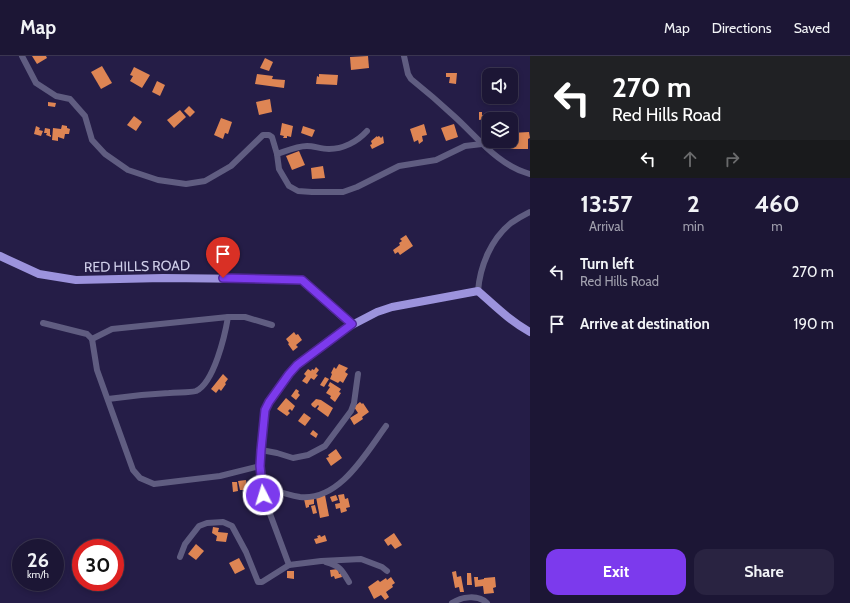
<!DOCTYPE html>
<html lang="en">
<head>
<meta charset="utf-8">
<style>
	:root { --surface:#1c1635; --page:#292341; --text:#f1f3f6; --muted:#a09fad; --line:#3a3550; --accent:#7c3aed }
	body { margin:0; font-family:Cabin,sans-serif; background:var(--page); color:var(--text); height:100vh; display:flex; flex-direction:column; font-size:15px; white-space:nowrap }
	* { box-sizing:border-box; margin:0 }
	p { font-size:13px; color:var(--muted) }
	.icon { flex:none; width:22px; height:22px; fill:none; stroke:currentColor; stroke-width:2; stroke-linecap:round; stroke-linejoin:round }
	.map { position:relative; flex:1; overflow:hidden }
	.drawer { display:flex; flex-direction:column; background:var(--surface); width:320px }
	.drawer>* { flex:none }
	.top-card { background:#202124; color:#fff; overflow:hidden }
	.fabs { position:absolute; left:482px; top:12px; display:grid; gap:8px }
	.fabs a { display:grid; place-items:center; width:36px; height:36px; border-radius:8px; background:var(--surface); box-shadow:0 2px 6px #0003,0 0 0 1px var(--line); font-size:20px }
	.speed { position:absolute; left:12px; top:483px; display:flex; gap:8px; font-size:20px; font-weight:700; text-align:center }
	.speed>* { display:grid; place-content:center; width:52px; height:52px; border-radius:50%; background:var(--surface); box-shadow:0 2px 6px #0003,0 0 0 1px var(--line); line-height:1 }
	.speed small { font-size:10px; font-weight:400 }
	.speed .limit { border:6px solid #d22; background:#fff; color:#111 }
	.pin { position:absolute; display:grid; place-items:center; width:34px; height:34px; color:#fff; margin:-41px -17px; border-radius:50% 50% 50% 0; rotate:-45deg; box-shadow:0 0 4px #0007 }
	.pin .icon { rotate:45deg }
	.me { position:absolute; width:44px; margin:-22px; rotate:355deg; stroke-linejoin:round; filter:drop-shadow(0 0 3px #0008) }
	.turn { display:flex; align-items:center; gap:14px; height:84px; padding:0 16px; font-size:18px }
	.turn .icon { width:52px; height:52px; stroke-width:2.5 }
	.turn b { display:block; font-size:28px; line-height:34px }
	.lanes { display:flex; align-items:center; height:38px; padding:0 16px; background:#0003; justify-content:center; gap:20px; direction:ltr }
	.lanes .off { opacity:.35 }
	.eta { display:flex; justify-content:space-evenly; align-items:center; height:68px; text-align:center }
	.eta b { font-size:24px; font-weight:800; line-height:28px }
	.button { display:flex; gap:8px; margin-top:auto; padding:8px 16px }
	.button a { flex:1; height:46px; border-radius:12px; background:var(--accent); color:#fff; font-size:16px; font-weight:800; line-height:46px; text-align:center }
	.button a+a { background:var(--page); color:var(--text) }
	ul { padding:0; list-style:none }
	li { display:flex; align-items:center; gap:12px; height:52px; padding:0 16px }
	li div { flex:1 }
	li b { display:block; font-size:15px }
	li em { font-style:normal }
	header { display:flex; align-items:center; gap:24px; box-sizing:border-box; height:56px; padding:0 20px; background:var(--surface); border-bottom:1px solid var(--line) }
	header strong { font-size:19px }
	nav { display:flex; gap:22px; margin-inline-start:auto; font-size:14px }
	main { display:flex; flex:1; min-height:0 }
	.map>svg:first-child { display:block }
	.building { fill:#de8554 }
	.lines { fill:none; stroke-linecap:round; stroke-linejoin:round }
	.minor { stroke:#605d81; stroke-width:6 }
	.major { stroke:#9c93dd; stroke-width:8 }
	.route-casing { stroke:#51269a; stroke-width:10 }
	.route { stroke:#7c3aed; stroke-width:7 }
	.labels { text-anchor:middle; stroke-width:4; stroke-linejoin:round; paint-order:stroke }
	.street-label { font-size:14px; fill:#cfcee9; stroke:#251d47 }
</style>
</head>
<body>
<header>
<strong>Map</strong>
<nav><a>Map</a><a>Directions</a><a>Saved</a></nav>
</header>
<main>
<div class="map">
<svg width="530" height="547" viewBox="0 0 530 547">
	<rect width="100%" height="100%" fill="#251d47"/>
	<!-- building -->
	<g class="building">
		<polygon points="32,0 46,0 47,2 37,8"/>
		<polygon points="368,0 369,12 351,14 350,1"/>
		<polygon points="265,2 273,6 269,15 260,12"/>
		<polygon points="102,10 112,27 101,33 91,16"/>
		<polygon points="134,11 150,19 142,32 130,25 133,20 130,19"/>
		<polygon points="446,17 457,17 456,28 449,27 450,21 446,21"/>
		<polygon points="257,18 273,20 272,23 285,24 284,32 255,28"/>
		<polygon points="319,18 338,19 337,29 316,28 317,20 319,21"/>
		<polygon points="157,25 165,29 160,40 152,36"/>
		<polygon points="270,43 272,56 259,59 256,46"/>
		<polygon points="48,46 56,47 55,51 48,50"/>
		<polygon points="189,50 195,56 190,61 184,55"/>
		<polygon points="180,54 186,61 174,72 167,64"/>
		<polygon points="479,56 482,56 482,59 489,59 489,61 492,61 492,63 489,63 489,74 485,74 484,63 479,64"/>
		<polygon points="134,60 142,66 136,75 127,69"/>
		<polygon points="221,62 232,66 228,78 225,77 223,83 214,79"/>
		<polygon points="282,67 293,70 291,81 287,80 287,82 283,82 284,80 280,79"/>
		<polygon points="424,68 427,79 422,80 423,85 419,88 418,84 414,86 410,73"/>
		<polygon points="454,68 458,81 446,85 441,72"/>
		<polygon points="62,69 67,70 67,72 70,73 69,78 65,78 64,83 58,81 58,85 52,84 53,72 61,73"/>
		<polygon points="36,70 40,72 39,74 43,75 41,80 34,78"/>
		<polygon points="303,70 315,74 312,81 301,77"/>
		<polygon points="45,72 50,73 50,79 51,79 51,81 46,79 47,77 44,77"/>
		<polygon points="529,76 530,82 528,83 528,93 509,93 509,85 511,85 511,77"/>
		<polygon points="377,80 377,81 379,80 381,82 383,80 384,87 372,93 370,89 372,88 371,85"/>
		<polygon points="299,95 305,109 292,114 286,100"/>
		<polygon points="323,110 325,122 312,123 311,112"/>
		<polygon points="406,179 413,190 400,199 398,196 395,198 393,194 400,189 399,187 402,185 400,183"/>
		<polygon points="294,276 296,279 298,278 302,284 296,289 298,291 293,295 288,288 289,287 286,283"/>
		<polygon points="339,308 348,312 345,316 348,318 343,327 340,325 338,327 330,323 332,318 331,317 334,311 336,313"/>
		<polygon points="316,311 319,314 316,318 318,319 314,324 311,322 307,328 302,325 306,320 304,318 308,313 311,315 312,313 314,314"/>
		<polygon points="223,318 228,323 225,327 226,328 221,335 219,333 216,337 211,333"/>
		<polygon points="325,321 329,323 324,331 320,329"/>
		<polygon points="330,326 341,333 339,336 341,337 335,346 330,342 331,340 326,337 330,331 328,330"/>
		<polygon points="296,333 299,335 298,337 300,339 296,344 291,340"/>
		<polygon points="286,342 295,350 292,355 290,353 288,355 290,357 287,360 277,353"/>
		<polygon points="316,343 321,344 333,352 328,361 317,353 319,350 318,349 315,352 312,350 311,348"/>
		<polygon points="360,346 362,348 363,347 369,356 362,361 363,363 354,369 350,362 358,357 354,351"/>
		<polygon points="304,357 311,362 305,370 298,365"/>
		<polygon points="313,374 318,378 316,382 310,378"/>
		<polygon points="336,393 342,402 331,410 326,402 329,401 328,399"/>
		<polygon points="246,424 247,434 240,434 238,425"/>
		<polygon points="232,426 237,426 238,435 233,436"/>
		<polygon points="344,438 345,443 348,442 350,451 346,452 347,455 341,457 340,452 336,453 335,448 340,447 338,439"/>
		<polygon points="325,439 329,460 320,462 316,441"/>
		<polygon points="336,439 338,444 332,446 330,441"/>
		<polygon points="314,441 314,448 309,449 309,451 306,452 304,443"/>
		<polygon points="315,449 317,457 313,458 311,450"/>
		<polygon points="213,471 219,472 218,476 228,477 226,486 216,485 217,480 212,477"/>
		<polygon points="394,477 402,489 395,493 391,488 388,490 384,484"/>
		<polygon points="320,479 321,481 325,479 327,485 316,488 314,483 318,482 317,480"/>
		<polygon points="196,488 204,495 196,504 188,498"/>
		<polygon points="239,502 245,513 235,518 229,507"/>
		<polygon points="338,513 339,518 341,517 342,521 335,523 334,520 331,521 330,514"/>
		<polygon points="287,515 294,515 294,523 287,522"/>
		<polygon points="456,515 457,521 461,520 464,536 460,536 459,531 455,532 452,516"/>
		<polygon points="467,517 471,517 472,529 467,529"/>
		<polygon points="391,521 395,527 392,529 393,531 386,536 389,541 385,544 381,539 374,543 368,531 378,524 380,526 386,522 387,524"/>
		<polygon points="474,521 478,521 478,524 484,523 484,522 495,521 496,531 493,532 494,537 484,538 483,530 475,531"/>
	</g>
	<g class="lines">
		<!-- minor -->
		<g class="minor">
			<polyline points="22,0 36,27 56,40 70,43 85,60 92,84 105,98 128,114 158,124 186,128 205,125 231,110 263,79 269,79 272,81 277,98 279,113 289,130 298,135 312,136 343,136 357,131 399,110 436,104 465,90 482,88"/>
			<path d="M404,0L408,18L411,23C426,35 441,48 455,61C478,82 499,110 530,118"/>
			<path d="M277,98C286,95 297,90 307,90C314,90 321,93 329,93C343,93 357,86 367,75"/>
			<path d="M478,235C480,210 491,183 511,167C517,163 524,159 530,156"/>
			<polyline points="43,267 87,278 92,283"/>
			<polyline points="92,283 97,314 133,414 140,422 154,428 220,420 260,410"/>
			<polyline points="92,283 112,273 228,261 245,261 272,269"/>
			<path d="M108,343C128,340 148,338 169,337C176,336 190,337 196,335C214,327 225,279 228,261"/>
			<polyline points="261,394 277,397 293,402 308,399 325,390 351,355 354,347 358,318"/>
			<path d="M262,430C274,434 287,439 300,441C340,445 366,397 386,370"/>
			<polyline points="180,501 185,488 199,470 207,467 223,466 232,470 246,496 258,526 262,526 289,509 321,505 361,503 382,511 387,515"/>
			<path d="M326,506C340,510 342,514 349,526"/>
			<path d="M289,509L263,439L260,410L265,354C273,339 284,320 297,309C314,295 334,283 352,269"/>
			<path d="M452,547C461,541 478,538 487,547"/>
		</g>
		<!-- major -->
		<path class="major" d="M0,200L39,218L76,224L163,222L268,223L302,224L352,269L377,256L392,251L478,235C495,250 510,265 530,276"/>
	</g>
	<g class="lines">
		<defs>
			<polyline id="route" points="223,222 302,224 352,268 297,309 289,318 269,346 265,354 261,394 260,410 263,439"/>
		</defs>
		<!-- route casing -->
		<use href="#route" class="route-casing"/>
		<!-- route -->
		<use href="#route" class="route"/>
	</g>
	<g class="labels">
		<!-- street labels -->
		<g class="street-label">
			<text transform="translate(137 210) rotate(-1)" y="5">RED HILLS ROAD</text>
		</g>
	</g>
</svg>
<div class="fabs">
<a><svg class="icon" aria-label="sound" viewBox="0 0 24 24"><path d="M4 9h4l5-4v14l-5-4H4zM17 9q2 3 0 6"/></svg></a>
<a><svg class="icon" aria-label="layers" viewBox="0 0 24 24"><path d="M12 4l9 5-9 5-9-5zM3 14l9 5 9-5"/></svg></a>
</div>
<div class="speed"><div>26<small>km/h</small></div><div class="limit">30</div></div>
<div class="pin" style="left:223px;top:222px;background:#d93025"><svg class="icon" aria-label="arrive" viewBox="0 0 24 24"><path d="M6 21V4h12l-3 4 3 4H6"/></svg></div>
<svg class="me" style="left:263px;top:439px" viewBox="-20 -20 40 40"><circle r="17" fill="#7c3aed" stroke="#fff" stroke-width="3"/><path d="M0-11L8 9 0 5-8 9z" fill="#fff"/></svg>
</div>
<section class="drawer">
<div class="top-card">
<div class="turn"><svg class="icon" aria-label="left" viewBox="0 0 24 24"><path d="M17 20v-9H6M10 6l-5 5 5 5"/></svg><div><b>270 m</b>Red Hills Road</div></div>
<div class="lanes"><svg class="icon" aria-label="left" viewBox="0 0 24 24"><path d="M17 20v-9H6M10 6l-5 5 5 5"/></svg><svg class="icon off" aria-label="ahead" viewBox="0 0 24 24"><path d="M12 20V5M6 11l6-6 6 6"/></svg><svg class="icon off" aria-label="right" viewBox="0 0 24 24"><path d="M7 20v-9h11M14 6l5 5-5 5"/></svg></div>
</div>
<div class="eta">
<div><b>13:57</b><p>Arrival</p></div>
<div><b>2</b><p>min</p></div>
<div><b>460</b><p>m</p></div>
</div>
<ul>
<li><svg class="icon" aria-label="left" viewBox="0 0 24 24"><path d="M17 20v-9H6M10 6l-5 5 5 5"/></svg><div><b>Turn left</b><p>Red Hills Road</p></div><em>270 m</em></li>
<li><svg class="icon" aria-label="arrive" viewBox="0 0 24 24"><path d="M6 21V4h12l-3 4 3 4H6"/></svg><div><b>Arrive at destination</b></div><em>190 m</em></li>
</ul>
<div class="button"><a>Exit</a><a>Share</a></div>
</section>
</main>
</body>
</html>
